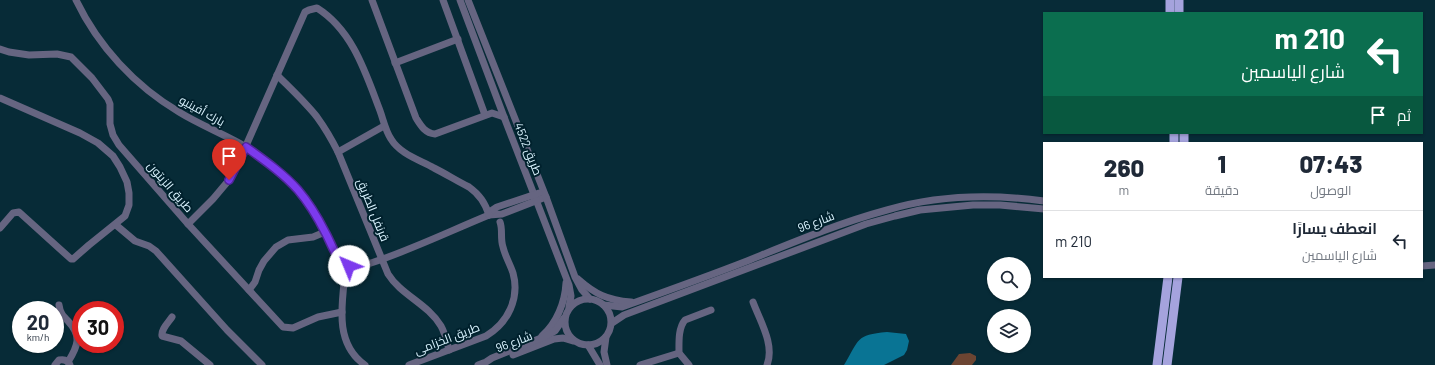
<!DOCTYPE html>
<html lang="ar">
<head>
<meta charset="utf-8">
<style>
	:root { --surface:#fff; --page:#f2f2f3; --text:#1f2937; --muted:#747a83; --line:#e0e1e3 }
	body { margin:0; font-family:Barlow,Cairo,sans-serif; background:var(--page); color:var(--text); direction:rtl; height:100vh; display:flex; flex-direction:column; font-size:15px; white-space:nowrap }
	* { box-sizing:border-box; margin:0 }
	p { font-size:13px; color:var(--muted) }
	.icon { flex:none; width:22px; height:22px; fill:none; stroke:currentColor; stroke-width:2; stroke-linecap:round; stroke-linejoin:round }
	.map { position:relative; flex:1; overflow:hidden; direction:ltr }
	.drawer { position:absolute; left:1043px; top:142px; width:380px; height:136px; display:flex; flex-direction:column; background:var(--surface); border-radius:0px; box-shadow:0 1px 3px #0004; direction:rtl }
	.drawer>* { flex:none }
	.guide { position:absolute; left:1043px; top:12px; width:380px; height:122px; border-radius:0px; box-shadow:0 1px 3px #0004; direction:rtl; background:#0b6e4f; color:#fff; overflow:hidden }
	.tools { position:absolute; left:987px; top:257px; display:grid; gap:8px }
	.tools a { display:grid; place-items:center; width:44px; height:44px; border-radius:50%; background:var(--surface); box-shadow:0 1px 3px #0004; font-size:20px }
	.speed { position:absolute; left:12px; top:301px; display:flex; gap:8px; font-size:20px; font-weight:700; text-align:center }
	.speed>* { display:grid; place-content:center; width:52px; height:52px; border-radius:50%; background:var(--surface); box-shadow:0 1px 3px #0004; line-height:1 }
	.speed small { font-size:10px; font-weight:400 }
	.speed .limit { border:6px solid #d22; background:#fff; color:#111 }
	.pin { position:absolute; display:grid; place-items:center; width:34px; height:34px; color:#fff; margin:-41px -17px; border-radius:50% 50% 50% 0; rotate:-45deg; box-shadow:0 0 4px #0007 }
	.pin .icon { rotate:45deg }
	.me { position:absolute; width:44px; margin:-22px; rotate:315deg; stroke-linejoin:round; filter:drop-shadow(0 0 3px #0008) }
	.turn { display:flex; align-items:center; gap:14px; height:84px; padding:0 12px; font-size:18px }
	.turn .icon { width:52px; height:52px; stroke-width:2.5 }
	.turn b { display:block; font-size:28px; line-height:34px }
	.then { display:flex; align-items:center; height:38px; padding:0 12px; background:#0003; gap:8px; font-size:15px }
	.eta { display:flex; justify-content:space-evenly; align-items:center; height:68px; text-align:center }
	.eta b { font-size:24px; font-weight:800; line-height:28px }
	ul { padding:0; list-style:none }
	li { display:flex; align-items:center; gap:12px; height:60px; padding:0 12px; border-top:1px solid var(--line) }
	li div { flex:1 }
	li b { display:block; font-size:15px }
	li em { font-style:normal }
	.map>svg:first-child { display:block }
	.green { fill:#6c4532 }
	.water { fill:#097494 }
	.lines { fill:none; stroke-linecap:round; stroke-linejoin:round }
	.minor { stroke:#666581; stroke-width:7 }
	.major { stroke:#a5a3dd; stroke-width:9 }
	.route-casing { stroke:#51269a; stroke-width:10 }
	.route { stroke:#7c3aed; stroke-width:7 }
	.labels { text-anchor:middle; stroke-width:4; stroke-linejoin:round; paint-order:stroke }
	.street-label { font-size:12px; fill:#daf4ff; stroke:#00212d }
</style>
</head>
<body>
<div class="map">
<svg width="1435" height="365" viewBox="0 0 1435 365">
	<rect width="100%" height="100%" fill="#072b37"/>
	<!-- green -->
	<polygon class="green" points="970,353 976,356 976,360 972,365 951,365 959,354"/>
	<!-- water -->
	<path class="water" d="M887,332L906,334L909,341L907,350L904,355L884,365H844C860,339 855,335 887,332Z"/>
	<g class="lines">
		<!-- minor -->
		<g class="minor">
			<path d="M76,0C98,46 135,86 179,112C200,125 224,134 246,147C264,158 279,173 295,187C307,198 317,217 325,232C331,243 336,265 351,267C357,268 365,264 371,263C411,250 450,231 489,215L502,214L546,197"/>
			<path d="M372,0L416,118C421,126 425,133 435,134L492,113L504,117"/>
			<polyline points="443,0 485,115"/>
			<polyline points="460,0 504,117 569,285 571,296 569,307"/>
			<polyline points="468,0 546,197 575,277 582,290 590,299"/>
			<polyline points="0,49 9,52 29,55 57,54 71,57 92,78 108,99 110,104 110,124 113,135 119,145 188,224 283,327 293,328 318,317 342,312"/>
			<polyline points="395,63 458,39"/>
			<path d="M277,75C291,89 305,102 317,117C325,128 332,140 338,152L388,274C401,295 428,304 441,326C445,333 447,342 449,350"/>
			<polyline points="0,98 80,133 98,143 113,156 120,167 127,182 129,193 129,205 125,216 89,245 73,259 71,259 19,212 13,213 0,228"/>
			<polyline points="338,152 384,126"/>
			<polyline points="489,215 491,211 497,207 539,193"/>
			<path d="M188,224L213,199L229,180L237,166L305,12L309,10L317,8C352,30 365,71 379,108C383,118 385,130 391,139C400,154 420,160 434,168C446,174 457,181 469,187C480,195 485,203 489,215"/>
			<polyline points="116,225 135,241 149,246 156,251 227,330 262,365"/>
			<path d="M346,265C343,299 332,342 365,365"/>
			<polyline points="1422,266 1435,265"/>
			<path d="M578,279C595,294 607,300 631,302"/>
			<polyline points="249,290 255,282 259,270 264,261 276,247 288,240 313,237 325,232"/>
			<circle cx="588" cy="322" r="23"/>
			<path d="M753,302C760,321 775,345 767,365"/>
			<path d="M59,305C60,313 63,316 68,321C82,336 78,346 68,362"/>
			<path d="M604,305L622,307C664,292 706,277 747,261C794,242 839,223 887,210C938,195 992,194 1044,201"/>
			<path d="M172,317C168,323 161,329 162,336L181,341L210,365"/>
			<polyline points="612,323 624,315 866,224 895,216 920,210 973,205 1000,205 1044,209"/>
			<path d="M542,336C557,323 565,302 566,283"/>
			<polyline points="606,337 604,352 607,365"/>
			<polyline points="588,345 600,365"/>
			<polyline points="513,355 554,339 563,338 573,341"/>
			<path d="M55,365L59,360C64,359 68,360 70,365"/>
			<path d="M409,365L486,336C508,323 520,298 513,273C510,264 505,256 503,247C500,238 503,230 500,222"/>
			<polyline points="478,365 486,362 492,358 546,336 555,331 564,318"/>
			<polyline points="640,365 679,353"/>
			<path d="M689,365L679,353C679,343 678,328 685,320L711,310"/>
		</g>
		<!-- major -->
		<g class="major">
			<polyline points="1170,0 1170,13"/>
			<polyline points="1179,0 1179,13"/>
			<polyline points="1174,133 1174,143"/>
			<polyline points="1184,143 1184,133"/>
			<polyline points="1157,365 1168,277"/>
			<polyline points="1167,365 1178,277"/>
		</g>
	</g>
	<g class="lines">
		<defs>
			<path id="route" d="M229,180L246,147C264,160 284,174 298,190C309,203 318,218 325,232C332,244 335,260 349,266"/>
		</defs>
		<!-- route casing -->
		<use href="#route" class="route-casing"/>
		<!-- route -->
		<use href="#route" class="route"/>
	</g>
	<g class="labels">
		<!-- street labels -->
		<g class="street-label">
			<text transform="translate(202 111) rotate(29)" y="4">بارك أفينيو</text>
			<text transform="translate(528 149) rotate(68)" y="4">طريق 4522</text>
			<text transform="translate(170 187) rotate(49)" y="4">طريق الزيتون</text>
			<text transform="translate(373 210) rotate(68)" y="4">قرنفل الطريق</text>
			<text transform="translate(816 222) rotate(-21)" y="4">شارع 96</text>
			<text transform="translate(447 339) rotate(-21)" y="4">طريق الخزامى</text>
			<text transform="translate(514 342) rotate(-21)" y="4">شارع 96</text>
		</g>
	</g>
</svg>
<div class="tools">
<a><svg class="icon" aria-label="search" viewBox="0 0 24 24"><circle cx="10" cy="10" r="6"/><path d="M15 15l6 6"/></svg></a>
<a><svg class="icon" aria-label="layers" viewBox="0 0 24 24"><path d="M12 4l9 5-9 5-9-5zM3 14l9 5 9-5"/></svg></a>
</div>
<div class="speed"><div>20<small>km/h</small></div><div class="limit">30</div></div>
<div class="pin" style="left:229px;top:180px;background:#d93025"><svg class="icon" aria-label="arrive" viewBox="0 0 24 24"><path d="M6 21V4h12l-3 4 3 4H6"/></svg></div>
<svg class="me" style="left:349px;top:266px" viewBox="-20 -20 40 40"><circle r="19" fill="#fff"/><path d="M0-13L10 11 0 6-10 11z" fill="#7c3aed"/></svg>
<div class="guide">
<div class="turn"><svg class="icon" aria-label="left" viewBox="0 0 24 24"><path d="M17 20v-9H6M10 6l-5 5 5 5"/></svg><div><b>210 m</b>شارع الياسمين</div></div>
<div class="then">ثم<svg class="icon" aria-label="arrive" viewBox="0 0 24 24"><path d="M6 21V4h12l-3 4 3 4H6"/></svg></div>
</div>
<section class="drawer">
<div class="eta">
<div><b>07:43</b><p>الوصول</p></div>
<div><b>1</b><p>دقيقة</p></div>
<div><b>260</b><p>m</p></div>
</div>
<ul>
<li><svg class="icon" aria-label="left" viewBox="0 0 24 24"><path d="M17 20v-9H6M10 6l-5 5 5 5"/></svg><div><b>انعطف يسارًا</b><p>شارع الياسمين</p></div><em>210 m</em></li>
</ul>
</section>
</div>
</body>
</html>
